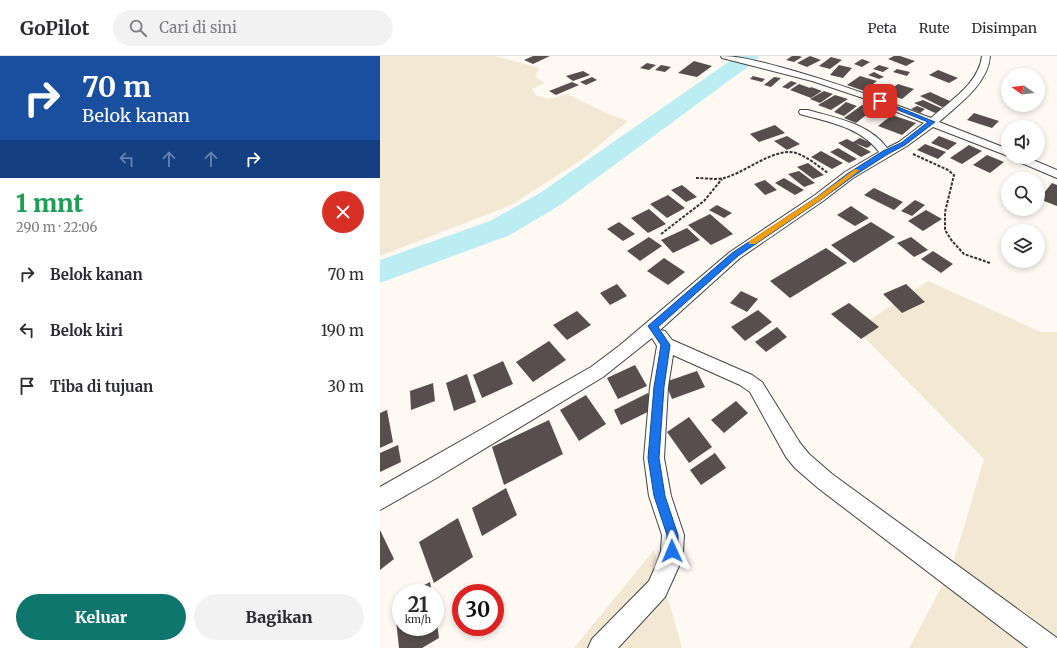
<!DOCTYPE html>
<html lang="id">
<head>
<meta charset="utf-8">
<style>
	:root { --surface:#fff; --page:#f2f2f3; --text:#2b2b33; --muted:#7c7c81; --line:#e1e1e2; --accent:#0f766e }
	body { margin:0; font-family:Merriweather,serif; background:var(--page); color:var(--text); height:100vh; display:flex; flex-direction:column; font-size:15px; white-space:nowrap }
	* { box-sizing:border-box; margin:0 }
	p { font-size:13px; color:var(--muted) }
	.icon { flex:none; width:22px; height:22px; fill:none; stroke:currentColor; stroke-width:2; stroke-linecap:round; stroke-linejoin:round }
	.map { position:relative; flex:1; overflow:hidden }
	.sheet { display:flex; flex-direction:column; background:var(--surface); width:380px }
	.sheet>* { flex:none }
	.guide { background:#1a4fa0; color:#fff; overflow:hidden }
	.needle { width:26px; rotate:284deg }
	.tools { position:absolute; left:621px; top:12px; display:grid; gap:8px }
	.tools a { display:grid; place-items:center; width:44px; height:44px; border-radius:50%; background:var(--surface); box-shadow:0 2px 6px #0003; font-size:20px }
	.speed { position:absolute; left:12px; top:528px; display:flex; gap:8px; font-size:20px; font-weight:700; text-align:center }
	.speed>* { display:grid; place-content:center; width:52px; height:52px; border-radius:50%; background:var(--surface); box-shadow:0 2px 6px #0003; line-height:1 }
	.speed small { font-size:10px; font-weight:400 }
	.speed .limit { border:6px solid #d22; background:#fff; color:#111 }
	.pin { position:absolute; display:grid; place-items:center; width:34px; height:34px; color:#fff; margin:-17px; border-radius:8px; box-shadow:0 2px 6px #0006 }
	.me { position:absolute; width:44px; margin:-22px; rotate:359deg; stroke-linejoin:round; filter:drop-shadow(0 0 3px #0008) }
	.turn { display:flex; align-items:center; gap:14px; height:84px; padding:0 16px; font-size:18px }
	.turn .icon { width:52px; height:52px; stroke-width:2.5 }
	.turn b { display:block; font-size:28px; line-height:34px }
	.lanes { display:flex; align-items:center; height:38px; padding:0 16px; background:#0003; justify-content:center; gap:20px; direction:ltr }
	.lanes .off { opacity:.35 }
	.round { display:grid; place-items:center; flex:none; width:42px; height:42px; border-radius:21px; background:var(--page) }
	.summary { display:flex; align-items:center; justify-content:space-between; height:68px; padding:0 16px }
	h1 { font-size:24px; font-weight:800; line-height:30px; color:#1e9e55 }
	.action { display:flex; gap:8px; margin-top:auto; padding:8px 16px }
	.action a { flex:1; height:46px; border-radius:24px; background:var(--accent); color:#fff; font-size:16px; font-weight:800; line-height:46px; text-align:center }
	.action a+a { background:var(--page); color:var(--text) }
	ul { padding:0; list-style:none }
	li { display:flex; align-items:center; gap:12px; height:56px; padding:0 16px }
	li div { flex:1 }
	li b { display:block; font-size:15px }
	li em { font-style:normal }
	header { display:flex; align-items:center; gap:24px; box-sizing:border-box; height:56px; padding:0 20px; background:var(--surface); border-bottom:1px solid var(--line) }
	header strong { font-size:19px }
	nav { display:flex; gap:22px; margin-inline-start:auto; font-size:14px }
	.search { width:280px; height:36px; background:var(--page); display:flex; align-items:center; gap:10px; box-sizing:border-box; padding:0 14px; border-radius:22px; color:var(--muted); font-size:15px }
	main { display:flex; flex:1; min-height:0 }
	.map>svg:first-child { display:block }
	.farmland { fill:#f3e8d4 }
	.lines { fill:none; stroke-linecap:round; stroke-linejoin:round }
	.river { fill:#bbedf2; fill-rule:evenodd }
	.building { fill:#574e4d }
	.minor-casing { stroke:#434343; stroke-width:2 }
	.path { stroke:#323232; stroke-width:2; stroke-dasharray:3 1.5; stroke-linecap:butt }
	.minor { fill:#fff; fill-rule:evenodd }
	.route { fill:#1a73e8; stroke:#114b97 }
	.slow { fill:#f59e0b }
</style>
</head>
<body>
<header>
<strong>GoPilot</strong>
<div class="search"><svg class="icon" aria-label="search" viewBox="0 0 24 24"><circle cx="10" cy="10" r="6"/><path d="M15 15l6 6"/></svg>Cari di sini</div>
<nav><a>Peta</a><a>Rute</a><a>Disimpan</a></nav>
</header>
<main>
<section class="sheet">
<div class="guide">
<div class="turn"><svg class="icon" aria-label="right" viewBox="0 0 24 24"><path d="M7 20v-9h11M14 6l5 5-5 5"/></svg><div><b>70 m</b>Belok kanan</div></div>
<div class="lanes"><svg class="icon off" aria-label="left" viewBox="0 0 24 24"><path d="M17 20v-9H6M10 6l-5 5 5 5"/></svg><svg class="icon off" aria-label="ahead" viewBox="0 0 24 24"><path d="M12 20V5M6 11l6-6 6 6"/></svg><svg class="icon off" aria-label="ahead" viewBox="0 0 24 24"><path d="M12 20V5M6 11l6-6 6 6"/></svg><svg class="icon" aria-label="right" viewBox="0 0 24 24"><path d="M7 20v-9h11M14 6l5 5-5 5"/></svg></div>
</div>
<div class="summary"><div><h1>1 mnt</h1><p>290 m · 22:06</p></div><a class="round" style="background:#d93025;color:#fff"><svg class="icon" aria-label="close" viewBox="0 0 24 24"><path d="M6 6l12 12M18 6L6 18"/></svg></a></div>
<ul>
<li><svg class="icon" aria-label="right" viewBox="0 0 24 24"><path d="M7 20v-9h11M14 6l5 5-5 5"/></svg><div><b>Belok kanan</b></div><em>70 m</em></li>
<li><svg class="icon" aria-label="left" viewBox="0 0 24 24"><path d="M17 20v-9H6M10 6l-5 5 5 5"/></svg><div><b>Belok kiri</b></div><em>190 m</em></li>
<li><svg class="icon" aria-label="arrive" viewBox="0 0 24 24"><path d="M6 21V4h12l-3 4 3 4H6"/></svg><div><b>Tiba di tujuan</b></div><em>30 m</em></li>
</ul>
<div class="action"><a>Keluar</a><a>Bagikan</a></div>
</section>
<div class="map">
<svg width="677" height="592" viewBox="0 0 677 592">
	<rect width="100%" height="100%" fill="#fef9f3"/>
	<!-- farmland -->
	<g class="farmland">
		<polygon points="0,0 115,0 159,12 155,21 165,27 152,33 157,40 170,43 187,38 226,57 248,65 200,105 131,149 0,200"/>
		<polygon points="548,225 661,276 677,276 677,592 529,592 572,511 604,403 476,273"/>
		<polygon points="274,494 302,592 194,592"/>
	</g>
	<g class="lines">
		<!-- river -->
		<polygon class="river" points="357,0 379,0 377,4 180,149 130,179 0,227 0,204 110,165 160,137"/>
	</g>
	<!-- building -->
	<g class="building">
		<polygon points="153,0 170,0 153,8 144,4"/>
		<polygon points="412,0 419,0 422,1 414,6 406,4"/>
		<polygon points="430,0 441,4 427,11 417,7"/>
		<polygon points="514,0 520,0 535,5 526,10 508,3"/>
		<polygon points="451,1 462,4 450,13 439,10"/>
		<polygon points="482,3 490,6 482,11 474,8"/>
		<polygon points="314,5 332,10 317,21 298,17"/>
		<polygon points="267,7 276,9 269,14 260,12"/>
		<polygon points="281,9 291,11 285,16 275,14"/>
		<polygon points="459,9 472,12 463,22 450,19"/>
		<polygon points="499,9 509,12 503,16 493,13"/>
		<polygon points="517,13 530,16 527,20 513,16"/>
		<polygon points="558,14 578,22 569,27 549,19"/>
		<polygon points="203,15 210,19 193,25 186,20"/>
		<polygon points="494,16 504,21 499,23 488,19"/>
		<polygon points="373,20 385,23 382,26 370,23"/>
		<polygon points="480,20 497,25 484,35 467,29"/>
		<polygon points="212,21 217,24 206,29 200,26"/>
		<polygon points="394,21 401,22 391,31 384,29"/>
		<polygon points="411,25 417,27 408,33 402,31"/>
		<polygon points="192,26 199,29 176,39 169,35"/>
		<polygon points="419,28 430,32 431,31 442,35 431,42 410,34"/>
		<polygon points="518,28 534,33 522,43 505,37"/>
		<polygon points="444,35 453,38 440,47 430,43"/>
		<polygon points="550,36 572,46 562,51 540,40"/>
		<polygon points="455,39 468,43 451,54 438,49"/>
		<polygon points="543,44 563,53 555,57 534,47"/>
		<polygon points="466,46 477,50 464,60 454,56"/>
		<polygon points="482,49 494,53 476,67 464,62"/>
		<polygon points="537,50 545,53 540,57 531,53"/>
		<polygon points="594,57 619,65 612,72 587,64"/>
		<polygon points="512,59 536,67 522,79 498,70"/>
		<polygon points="395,69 405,77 379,86 370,78"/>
		<polygon points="407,80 420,88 407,94 394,85"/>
		<polygon points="559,80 577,87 568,94 551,87"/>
		<polygon points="480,82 493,88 487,92 475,87 491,96 481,101 458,87 467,83 473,86"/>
		<polygon points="545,88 566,96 558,103 537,94"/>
		<polygon points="589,89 602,95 582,108 570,102"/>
		<polygon points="458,92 477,103 469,107 450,96"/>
		<polygon points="441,95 463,107 452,113 431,101"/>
		<polygon points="607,99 624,106 610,117 593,109"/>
		<polygon points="428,107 444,119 433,123 417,111"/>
		<polygon points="419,115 435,127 424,131 408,118"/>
		<polygon points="404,122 424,134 415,139 395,127"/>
		<polygon points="385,124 397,134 385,139 374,128"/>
		<polygon points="672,127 677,129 677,150 659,143"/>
		<polygon points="302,129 317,141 306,146 291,134"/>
		<polygon points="494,132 523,146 514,154 484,139"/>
		<polygon points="288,139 305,152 287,162 270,148"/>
		<polygon points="535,144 545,149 532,160 521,155"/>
		<polygon points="337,149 352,157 344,162 329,154"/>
		<polygon points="471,150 489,162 475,170 457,159"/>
		<polygon points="269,153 286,168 268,177 251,162"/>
		<polygon points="546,154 562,163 543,175 528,165"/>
		<polygon points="330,158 353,178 331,189 308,169"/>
		<polygon points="239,166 255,178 243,185 227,173"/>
		<polygon points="491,166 515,181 474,207 451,189"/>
		<polygon points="307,172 320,184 293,197 281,184"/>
		<polygon points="269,181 282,190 260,205 247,195"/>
		<polygon points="531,181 548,194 534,201 517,187"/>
		<polygon points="446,192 467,207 410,242 390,225"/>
		<polygon points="553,195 573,208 561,217 541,203"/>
		<polygon points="284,202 305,216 288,229 267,215"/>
		<polygon points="237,228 247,240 230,249 220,237"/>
		<polygon points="526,228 545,246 522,257 503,238"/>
		<polygon points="361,235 378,243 367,256 350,247"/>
		<polygon points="469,247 499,271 481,283 451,258"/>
		<polygon points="378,254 392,266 365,285 351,271"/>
		<polygon points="197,255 211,269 187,284 173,269"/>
		<polygon points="397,271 407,281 386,296 375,286"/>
		<polygon points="169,285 186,304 153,326 136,306"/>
		<polygon points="123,305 133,328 102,342 93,319"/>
		<polygon points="255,309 267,330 238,343 227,322"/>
		<polygon points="317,315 325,331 292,343 285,326"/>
		<polygon points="87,318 96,346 74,355 66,327"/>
		<polygon points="53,327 55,345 31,354 30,335"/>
		<polygon points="268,337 276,352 241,369 234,354"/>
		<polygon points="206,339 226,368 199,385 180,354"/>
		<polygon points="356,345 368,357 344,377 331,364"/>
		<polygon points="7,354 13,386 0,392 0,357"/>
		<polygon points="309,361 332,391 309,407 287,376"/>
		<polygon points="169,364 183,398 124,429 112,391"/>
		<polygon points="18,389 21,406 0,416 0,397"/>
		<polygon points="335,397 346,412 321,429 310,414"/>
		<polygon points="126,432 137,459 102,480 92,452"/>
		<polygon points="78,462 93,501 54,527 39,486"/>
		<polygon points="0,474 14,503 0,514"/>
		<polygon points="50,526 52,537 29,537"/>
		<polygon points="21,541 21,571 55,571 56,560 59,582 42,592 19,592 14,545"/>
	</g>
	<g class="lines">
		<defs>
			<g id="minor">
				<path d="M341,0C361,0 380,6 400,11C452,25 501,43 551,62C570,45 599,27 602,0H610C608,28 579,48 559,66L628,93V100L553,71L527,90L473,122L443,145L360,202L280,274L285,275L292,284L372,319L382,326L420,387L429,398L452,418L677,582V592H648L438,432L415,412L406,401L370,336L360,329L293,299L288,331L284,402L291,440L304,479L303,495L299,510L285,541L238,592H208L212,583L269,525L277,507L281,495L282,479L269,440L264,402L270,331L277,290L272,282L223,321L53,424L0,454V431L211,311L239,290L350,196L435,139L465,116L499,96C481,71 448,66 420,58L419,56L420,54H428C455,62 489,67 507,92L519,86L544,67L483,42L432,25L342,2Z"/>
				<polygon points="630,101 646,101 677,114 677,122 632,103"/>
			</g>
		</defs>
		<!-- minor casing -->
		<use href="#minor" class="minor-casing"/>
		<!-- path -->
		<g class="path">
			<polyline points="533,98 568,114 574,119 565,156 565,174 572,185 584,198 610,207"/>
			<path d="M316,122C325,122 336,124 344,122C365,117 394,91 416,97C428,101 438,110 448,117"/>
			<polyline points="281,178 324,145 342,123"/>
		</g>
		<!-- minor -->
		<use href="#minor" class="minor"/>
	</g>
	<!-- route -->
	<polygon class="route" points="498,44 501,44 555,66 525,89 508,98 472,121 442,143 358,200 278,271 290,289 284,331 279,402 285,440 298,479 298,495 296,499 292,501 287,499 286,495 287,479 274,440 268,402 274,331 281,289 268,270 352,197 437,141 467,118 503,95 521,87 548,66 498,46"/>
	<!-- slow -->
	<polygon class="slow" points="475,113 480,114 442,143 375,188 369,188 369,185 437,141"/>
</svg>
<div class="tools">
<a><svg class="needle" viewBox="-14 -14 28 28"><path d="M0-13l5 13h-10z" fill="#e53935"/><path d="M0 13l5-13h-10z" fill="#7c7c81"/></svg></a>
<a><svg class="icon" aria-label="sound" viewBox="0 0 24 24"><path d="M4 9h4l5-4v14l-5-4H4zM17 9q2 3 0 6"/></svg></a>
<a><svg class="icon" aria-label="search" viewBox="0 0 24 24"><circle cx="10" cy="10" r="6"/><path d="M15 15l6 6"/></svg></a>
<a><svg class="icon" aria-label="layers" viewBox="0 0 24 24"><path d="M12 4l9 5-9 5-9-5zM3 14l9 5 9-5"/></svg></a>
</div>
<div class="speed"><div>21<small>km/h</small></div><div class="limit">30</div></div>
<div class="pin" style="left:500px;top:45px;background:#d93025"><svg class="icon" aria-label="arrive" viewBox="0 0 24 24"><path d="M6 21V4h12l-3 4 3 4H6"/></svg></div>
<svg class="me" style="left:292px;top:495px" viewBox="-20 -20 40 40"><path d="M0-17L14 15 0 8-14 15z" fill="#1a73e8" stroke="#fff" stroke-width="4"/></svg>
</div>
</main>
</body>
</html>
